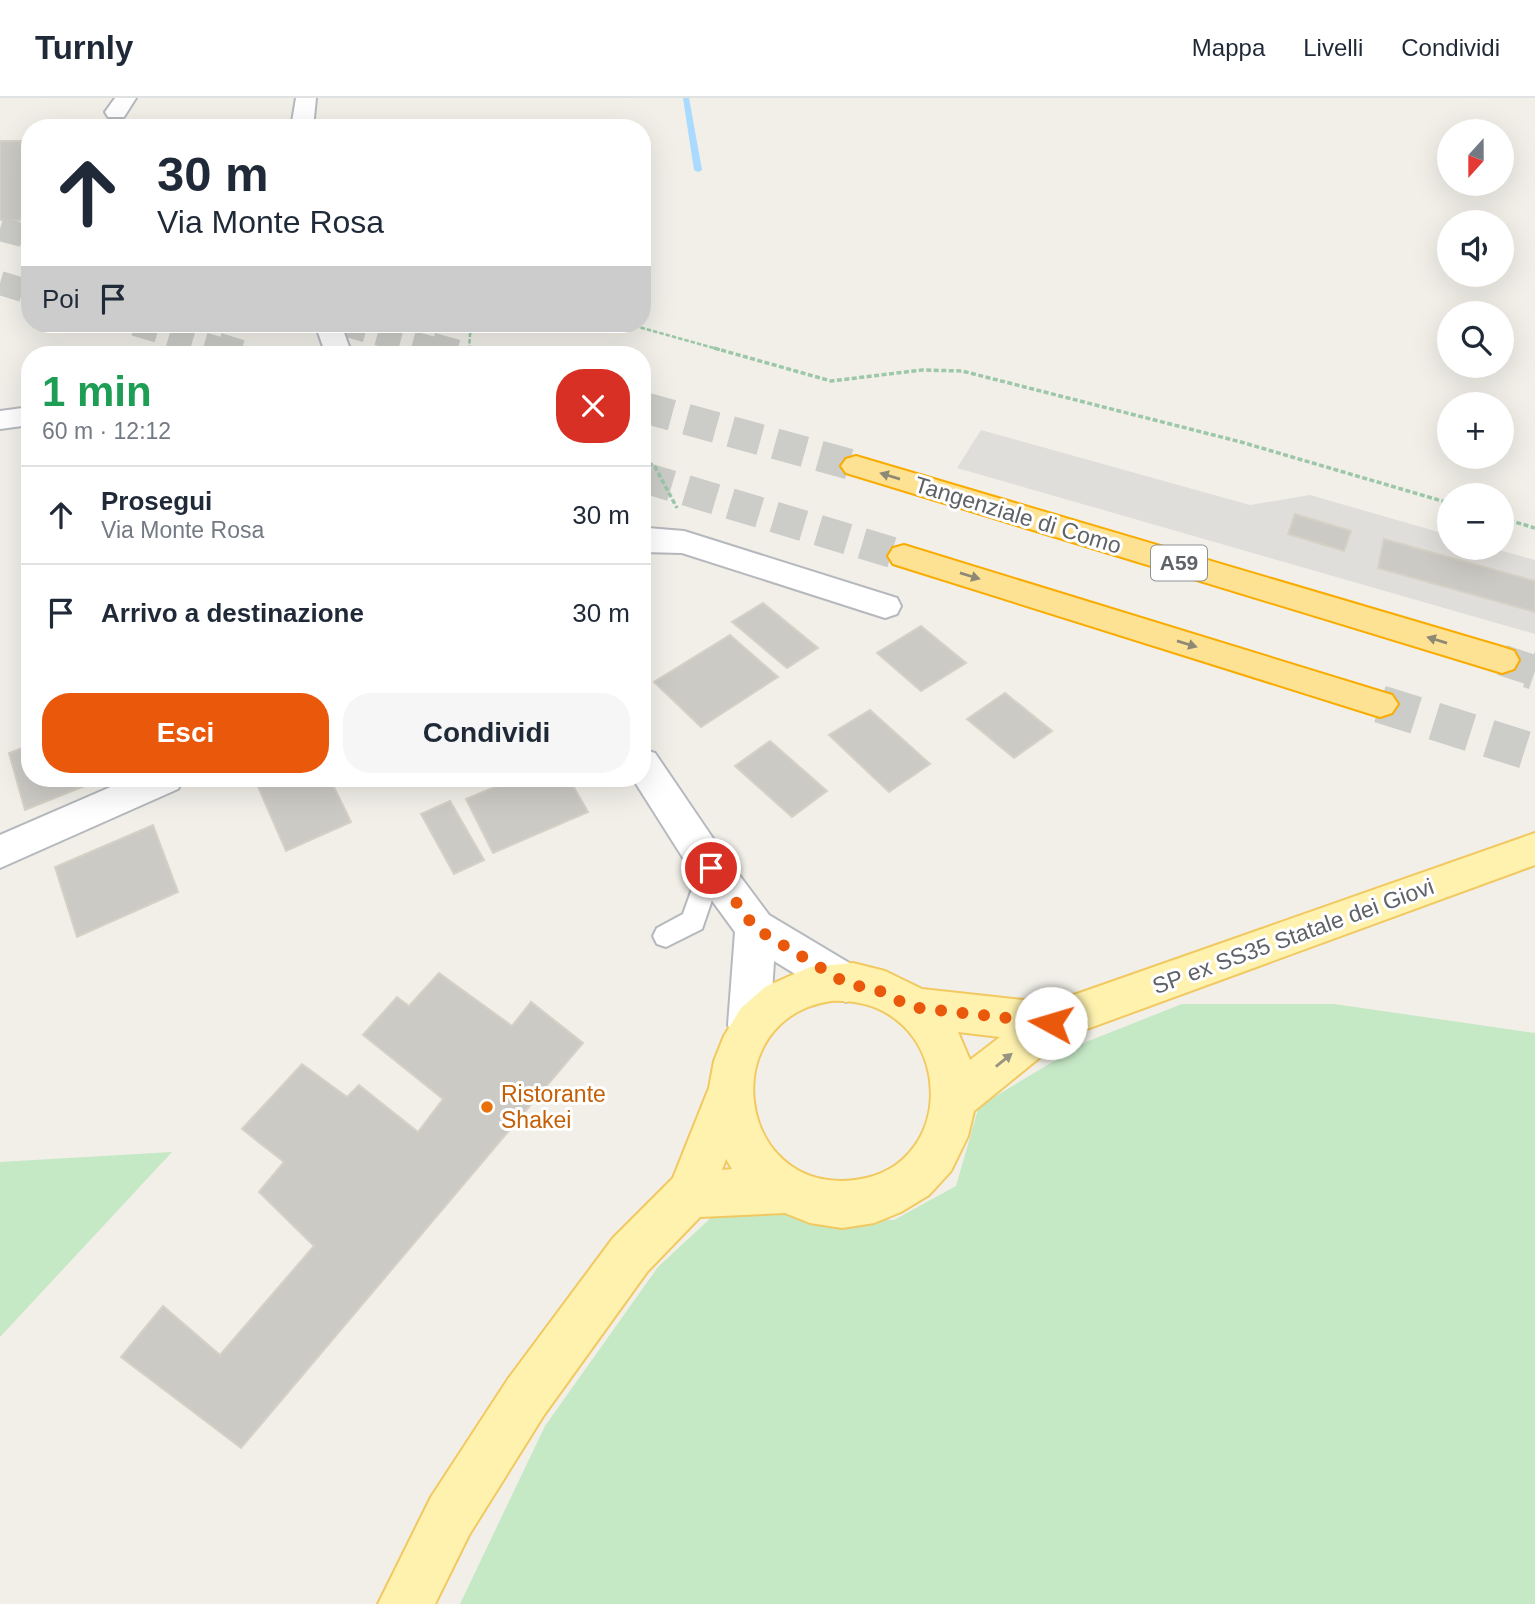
<!DOCTYPE html>
<html lang="it">
<head>
<meta charset="utf-8">
<style>
	:root { --surface:#fff; --page:#f6f6f7; --text:#1f2937; --muted:#747a83; --line:#e0e1e3; --accent:#ea580c }
	body { margin:0; font-family:Helvetica,sans-serif; background:var(--page); color:var(--text); height:100vh; display:flex; flex-direction:column; font-size:26px; white-space:nowrap }
	* { box-sizing:border-box; margin:0 }
	p { font-size:23px; color:var(--muted) }
	.icon { flex:none; width:38px; height:38px; fill:none; stroke:currentColor; stroke-width:2; stroke-linecap:round; stroke-linejoin:round }
	.map { position:relative; flex:1; overflow:hidden }
	.drawer { position:absolute; left:21px; top:248px; width:630px; height:441px; display:flex; flex-direction:column; background:var(--surface); border-radius:28px; box-shadow:0 7px 28px #0002 }
	.drawer>* { flex:none }
	.banner { position:absolute; left:21px; top:21px; width:630px; height:214px; border-radius:28px; box-shadow:0 7px 28px #0002; background:#fff; color:var(--text); overflow:hidden }
	.needle { width:46px; rotate:201deg }
	.fabs { position:absolute; left:1437px; top:21px; display:grid; gap:14px }
	.fabs a { display:grid; place-items:center; width:77px; height:77px; border-radius:50%; background:var(--surface); box-shadow:0 7px 28px #0002; font-size:35px }
	.pin { position:absolute; display:grid; place-items:center; width:60px; height:60px; color:#fff; margin:-30px; border:4px solid #fff; border-radius:50%; box-shadow:0 2px 7px #0007 }
	.me { position:absolute; width:77px; margin:-38px; rotate:276deg; stroke-linejoin:round; filter:drop-shadow(0 0 5px #0008) }
	.turn { display:flex; align-items:center; gap:24px; height:147px; padding:0 21px; font-size:32px }
	.turn .icon { width:91px; height:91px; stroke-width:2.5 }
	.turn b { display:block; font-size:49px; line-height:60px }
	.then { display:flex; align-items:center; height:66px; padding:0 21px; background:#0003; gap:14px; font-size:26px }
	.round { display:grid; place-items:center; flex:none; width:74px; height:74px; border-radius:28px; background:var(--page) }
	.summary { display:flex; align-items:center; justify-content:space-between; height:119px; padding:0 21px }
	h1 { font-size:42px; font-weight:700; line-height:52px; color:#1e9e55 }
	.action { display:flex; gap:14px; margin-top:auto; padding:14px 21px }
	.action a { flex:1; height:80px; border-radius:28px; background:var(--accent); color:#fff; font-size:28px; font-weight:700; line-height:80px; text-align:center }
	.action a+a { background:var(--page); color:var(--text) }
	ul { padding:0; list-style:none }
	li { display:flex; align-items:center; gap:21px; height:98px; padding:0 21px; border-top:2px solid var(--line) }
	li div { flex:1 }
	li b { display:block; font-size:26px }
	li em { font-style:normal }
	header { display:flex; align-items:center; gap:42px; box-sizing:border-box; height:98px; padding:0 35px; background:var(--surface); border-bottom:2px solid var(--line) }
	header strong { font-size:33px }
	nav { display:flex; gap:38px; margin-inline-start:auto; font-size:24px }
	.map>svg:first-child { display:block }
	.industrial { fill:#e0deda }
	.green { fill:#c5e8c5 }
	.lines { fill:none; stroke-linecap:round; stroke-linejoin:round }
	.stream { fill:#aadaff; fill-rule:evenodd }
	.building { fill:#cccac5; stroke:#d6d1c6; stroke-width:2 }
	.highway-tunnel-far2 { stroke:#ccccc8; stroke-width:24; stroke-dasharray:24 12; stroke-linecap:butt }
	.highway-tunnel-far1 { stroke:#ccccc8; stroke-width:31; stroke-dasharray:31 15; stroke-linecap:butt }
	.highway-tunnel { stroke:#ccccc8; stroke-width:38; stroke-dasharray:38 19; stroke-linecap:butt }
	.lane-casing { stroke:#b5b8bc; stroke-width:4 }
	.street-casing { stroke:#b5b8bc; stroke-width:4 }
	.secondary-casing { stroke:#b6babf; stroke-width:4 }
	.primary-casing { stroke:#f2c960; stroke-width:4 }
	.highway-casing { stroke:#f9ab00; stroke-width:4 }
	.path-far1 { stroke:#9cc7a9; stroke-width:2.5; stroke-dasharray:4.5 2; stroke-linecap:butt }
	.path { stroke:#9cc7a9; stroke-width:3.5; stroke-dasharray:5 2.5; stroke-linecap:butt }
	.lane { fill:#fff; fill-rule:evenodd }
	.street { fill:#fff; fill-rule:evenodd }
	.secondary { fill:#fff; fill-rule:evenodd }
	.primary { fill:#fff2af; fill-rule:evenodd }
	.highway { fill:#fde293; fill-rule:evenodd }
	.oneway { fill:#8e8975 }
	.oneway2 { fill:#979581 }
	.route { stroke:#ea580c; stroke-width:12; stroke-dasharray:0 21.6 }
	.food-dot { fill:#e8710a; stroke:#fff; stroke-width:2.5 }
	.labels { text-anchor:middle; stroke-width:6; stroke-linejoin:round; paint-order:stroke }
	.shield { fill:#fff; stroke:#8f9295; stroke-width:2 }
	.shield-label { font-size:21px; font-weight:bold; fill:#5f6368 }
	.street-label { font-size:23px; fill:#5f6368; stroke:#fff }
	.food-label { font-size:23px; fill:#c56008; stroke:#fff; text-anchor:start }
</style>
</head>
<body>
<header>
<strong>Turnly</strong>
<nav><a>Mappa</a><a>Livelli</a><a>Condividi</a></nav>
</header>
<div class="map">
<svg width="1535" height="1506" viewBox="0 0 1535 1506">
	<rect width="100%" height="100%" fill="#f1efe8"/>
	<!-- industrial -->
	<polygon class="industrial" points="981,332 1250,407 1310,397 1449,437 1449,450 1492,450 1535,462 1535,536 957,370"/>
	<!-- green -->
	<g class="green">
		<polygon points="1182,906 1334,906 1535,935 1535,1506 460,1506 545,1328 658,1169 730,1102 799,1117 894,1122 956,1088 979,1008 1086,944"/>
		<polygon points="172,1054 0,1239 0,1064"/>
	</g>
	<g class="lines">
		<!-- stream -->
		<polygon class="stream" points="683,0 689,0 702,72 698,74 694,72"/>
	</g>
	<!-- building -->
	<g class="building">
		<polygon points="0,43 30,43 30,109 21,122 0,122"/>
		<polygon points="1295,416 1351,433 1344,453 1288,436"/>
		<polygon points="1384,441 1535,483 1535,514 1378,470"/>
		<polygon points="30,460 30,511 28,511 25,461"/>
		<polygon points="763,505 818,550 787,570 732,524"/>
		<polygon points="921,528 966,565 921,593 877,555"/>
		<polygon points="730,537 778,579 701,629 654,584"/>
		<polygon points="1005,595 1052,633 1014,660 967,621"/>
		<polygon points="870,612 930,666 889,694 829,637"/>
		<polygon points="770,643 827,693 792,719 735,668"/>
		<polygon points="30,647 30,681 102,681 25,712 9,655"/>
		<polygon points="263,681 330,681 351,724 286,753 256,684"/>
		<polygon points="514,681 569,681 588,714 493,755 466,701"/>
		<polygon points="450,703 484,762 454,776 421,716"/>
		<polygon points="153,727 178,794 77,839 55,769"/>
		<polygon points="439,875 512,928 531,904 583,945 241,1350 121,1259 163,1208 220,1257 314,1148 259,1094 284,1064 242,1031 302,966 347,999 359,987 418,1034 443,1001 363,937 397,899 409,908"/>
	</g>
	<g class="lines">
		<!-- highway-tunnel-far2 -->
		<g class="highway-tunnel-far2">
			<polyline points="0,131 30,139"/>
			<polyline points="0,185 30,194"/>
			<polyline points="135,226 223,252"/>
			<polyline points="343,226 438,252"/>
		</g>
		<!-- highway-tunnel-far1 -->
		<g class="highway-tunnel-far1">
			<polyline points="217,250 240,257"/>
			<polyline points="431,250 456,257"/>
			<polyline points="642,309 856,368"/>
			<polyline points="642,379 904,458"/>
			<polyline points="1502,562 1535,573"/>
		</g>
		<!-- highway-tunnel -->
		<g class="highway-tunnel">
			<polyline points="1529,571 1535,573"/>
			<polyline points="1380,606 1535,655"/>
		</g>
		<defs>
			<polygon id="lane" points="711,760 720,763 723,770 702,831 666,849 657,846 653,838 657,830 683,816 702,763"/>
			<g id="street">
				<polygon points="115,0 136,0 124,19 108,19 105,14"/>
				<polygon points="30,309 30,327 0,331 0,313"/>
				<polygon points="648,430 684,433 897,500 901,508 897,516 885,520 682,455 642,454 642,432"/>
				<polygon points="129,681 183,681 178,691 0,770 0,737"/>
			</g>
			<g id="secondary">
				<polygon points="296,0 316,0 313,30 291,30"/>
				<polygon points="315,226 341,226 352,257 326,257"/>
				<polygon points="642,651 655,655 725,758 769,817 861,872 867,885 861,898 846,904 831,898 774,863 770,927 764,941 749,947 734,941 728,927 735,834 697,782 633,681 642,681"/>
			</g>
			<path id="primary" d="M1535,735V767L1065,939L974,1013L968,1038L951,1073L929,1097L901,1114L874,1125L842,1130L810,1125L785,1115L700,1119L647,1174L544,1317L469,1437L435,1506H378L431,1399L508,1281L613,1140L673,1080L709,990L714,963L724,938L741,910L765,889L810,869L853,865L885,873L922,891L1051,905ZM831,903C954,897 965,1069 855,1082C736,1097 713,921 831,903ZM958,934L1000,939L970,962ZM726,1061L732,1071L722,1072Z"/>
			<g id="highway">
				<polygon points="856,358 1502,549 1514,553 1519,562 1514,571 1502,575 846,375 841,368 846,361"/>
				<polygon points="904,447 1392,597 1398,606 1392,615 1380,619 893,466 888,458 893,450"/>
			</g>
		</defs>
		<!-- lane casing -->
		<use href="#lane" class="lane-casing"/>
		<!-- street casing -->
		<use href="#street" class="street-casing"/>
		<!-- secondary casing -->
		<use href="#secondary" class="secondary-casing"/>
		<!-- primary casing -->
		<use href="#primary" class="primary-casing"/>
		<!-- highway casing -->
		<use href="#highway" class="highway-casing"/>
		<!-- path-far1 -->
		<g class="path-far1">
			<polyline points="628,226 721,252"/>
			<polyline points="469,252 470,236 478,226"/>
		</g>
		<!-- path -->
		<g class="path">
			<polyline points="468,250 470,257"/>
			<polyline points="714,250 831,283 922,272 962,273 1241,344 1449,405"/>
			<polyline points="642,360 655,369 677,410"/>
			<polyline points="1502,420 1535,430"/>
		</g>
		<!-- lane -->
		<use href="#lane" class="lane"/>
		<!-- street -->
		<use href="#street" class="street"/>
		<!-- secondary -->
		<use href="#secondary" class="secondary"/>
		<!-- primary -->
		<use href="#primary" class="primary"/>
		<!-- highway -->
		<use href="#highway" class="highway"/>
	</g>
	<!-- one-way arrows -->
	<defs><path id="oneway-solid" d="M-6-.8H1V-3.2L6.5 0L1 3.2V.8H-6Z" transform="scale(1.75)"/></defs>
	<g class="oneway">
		<use href="#oneway-solid" transform="translate(890 378) rotate(-163)"/>
		<use href="#oneway-solid" transform="translate(970 478) rotate(17)"/>
		<use href="#oneway-solid" transform="translate(1437 542) rotate(-163)"/>
		<use href="#oneway-solid" transform="translate(1187 546) rotate(17)"/>
	</g>
	<use class="oneway2" href="#oneway-solid" transform="translate(1004 962) rotate(-39)"/>
	<g class="lines">
		<!-- route -->
		<polyline class="route" points="711,770 755,830 846,885 880,893 911,909 1051,925"/>
	</g>
	<!-- markers -->
	<circle class="food-dot" cx="487" cy="1009" r="7"/>
	<g class="labels">
		<!-- shield labels -->
		<rect class="shield" x="1151" y="447.5" width="56" height="35" rx="5"/>
		<g class="shield-label">
			<text x="1179" y="472">A59</text>
		</g>
		<!-- street labels -->
		<g class="street-label">
			<text transform="translate(1018 417) rotate(17)" y="8">Tangenziale di Como</text>
			<text transform="translate(1293 838) rotate(-20)" y="8">SP ex SS35 Statale dei Giovi</text>
		</g>
		<!-- food labels -->
		<g class="food-label">
			<text x="501" y="1004">Ristorante<tspan x="501" dy="26">Shakei</tspan></text>
		</g>
	</g>
</svg>
<div class="fabs">
<a><svg class="needle" viewBox="-14 -14 28 28"><path d="M0-13l5 13h-10z" fill="#e53935"/><path d="M0 13l5-13h-10z" fill="#747a83"/></svg></a>
<a><svg class="icon" aria-label="sound" viewBox="0 0 24 24"><path d="M4 9h4l5-4v14l-5-4H4zM17 9q2 3 0 6"/></svg></a>
<a><svg class="icon" aria-label="search" viewBox="0 0 24 24"><circle cx="10" cy="10" r="6"/><path d="M15 15l6 6"/></svg></a>
<a>+</a>
<a>−</a>
</div>
<div class="pin" style="left:711px;top:770px;background:#d93025"><svg class="icon" aria-label="arrive" viewBox="0 0 24 24"><path d="M6 21V4h12l-3 4 3 4H6"/></svg></div>
<svg class="me" style="left:1051px;top:925px" viewBox="-20 -20 40 40"><circle r="19" fill="#fff"/><path d="M0-13L10 11 0 6-10 11z" fill="#ea580c"/></svg>
<div class="banner">
<div class="turn"><svg class="icon" aria-label="ahead" viewBox="0 0 24 24"><path d="M12 20V5M6 11l6-6 6 6"/></svg><div><b>30 m</b>Via Monte Rosa</div></div>
<div class="then">Poi<svg class="icon" aria-label="arrive" viewBox="0 0 24 24"><path d="M6 21V4h12l-3 4 3 4H6"/></svg></div>
</div>
<section class="drawer">
<div class="summary"><div><h1>1 min</h1><p>60 m · 12:12</p></div><a class="round" style="background:#d93025;color:#fff"><svg class="icon" aria-label="close" viewBox="0 0 24 24"><path d="M6 6l12 12M18 6L6 18"/></svg></a></div>
<ul>
<li><svg class="icon" aria-label="ahead" viewBox="0 0 24 24"><path d="M12 20V5M6 11l6-6 6 6"/></svg><div><b>Prosegui</b><p>Via Monte Rosa</p></div><em>30 m</em></li>
<li><svg class="icon" aria-label="arrive" viewBox="0 0 24 24"><path d="M6 21V4h12l-3 4 3 4H6"/></svg><div><b>Arrivo a destinazione</b></div><em>30 m</em></li>
</ul>
<div class="action"><a>Esci</a><a>Condividi</a></div>
</section>
</div>
</body>
</html>
